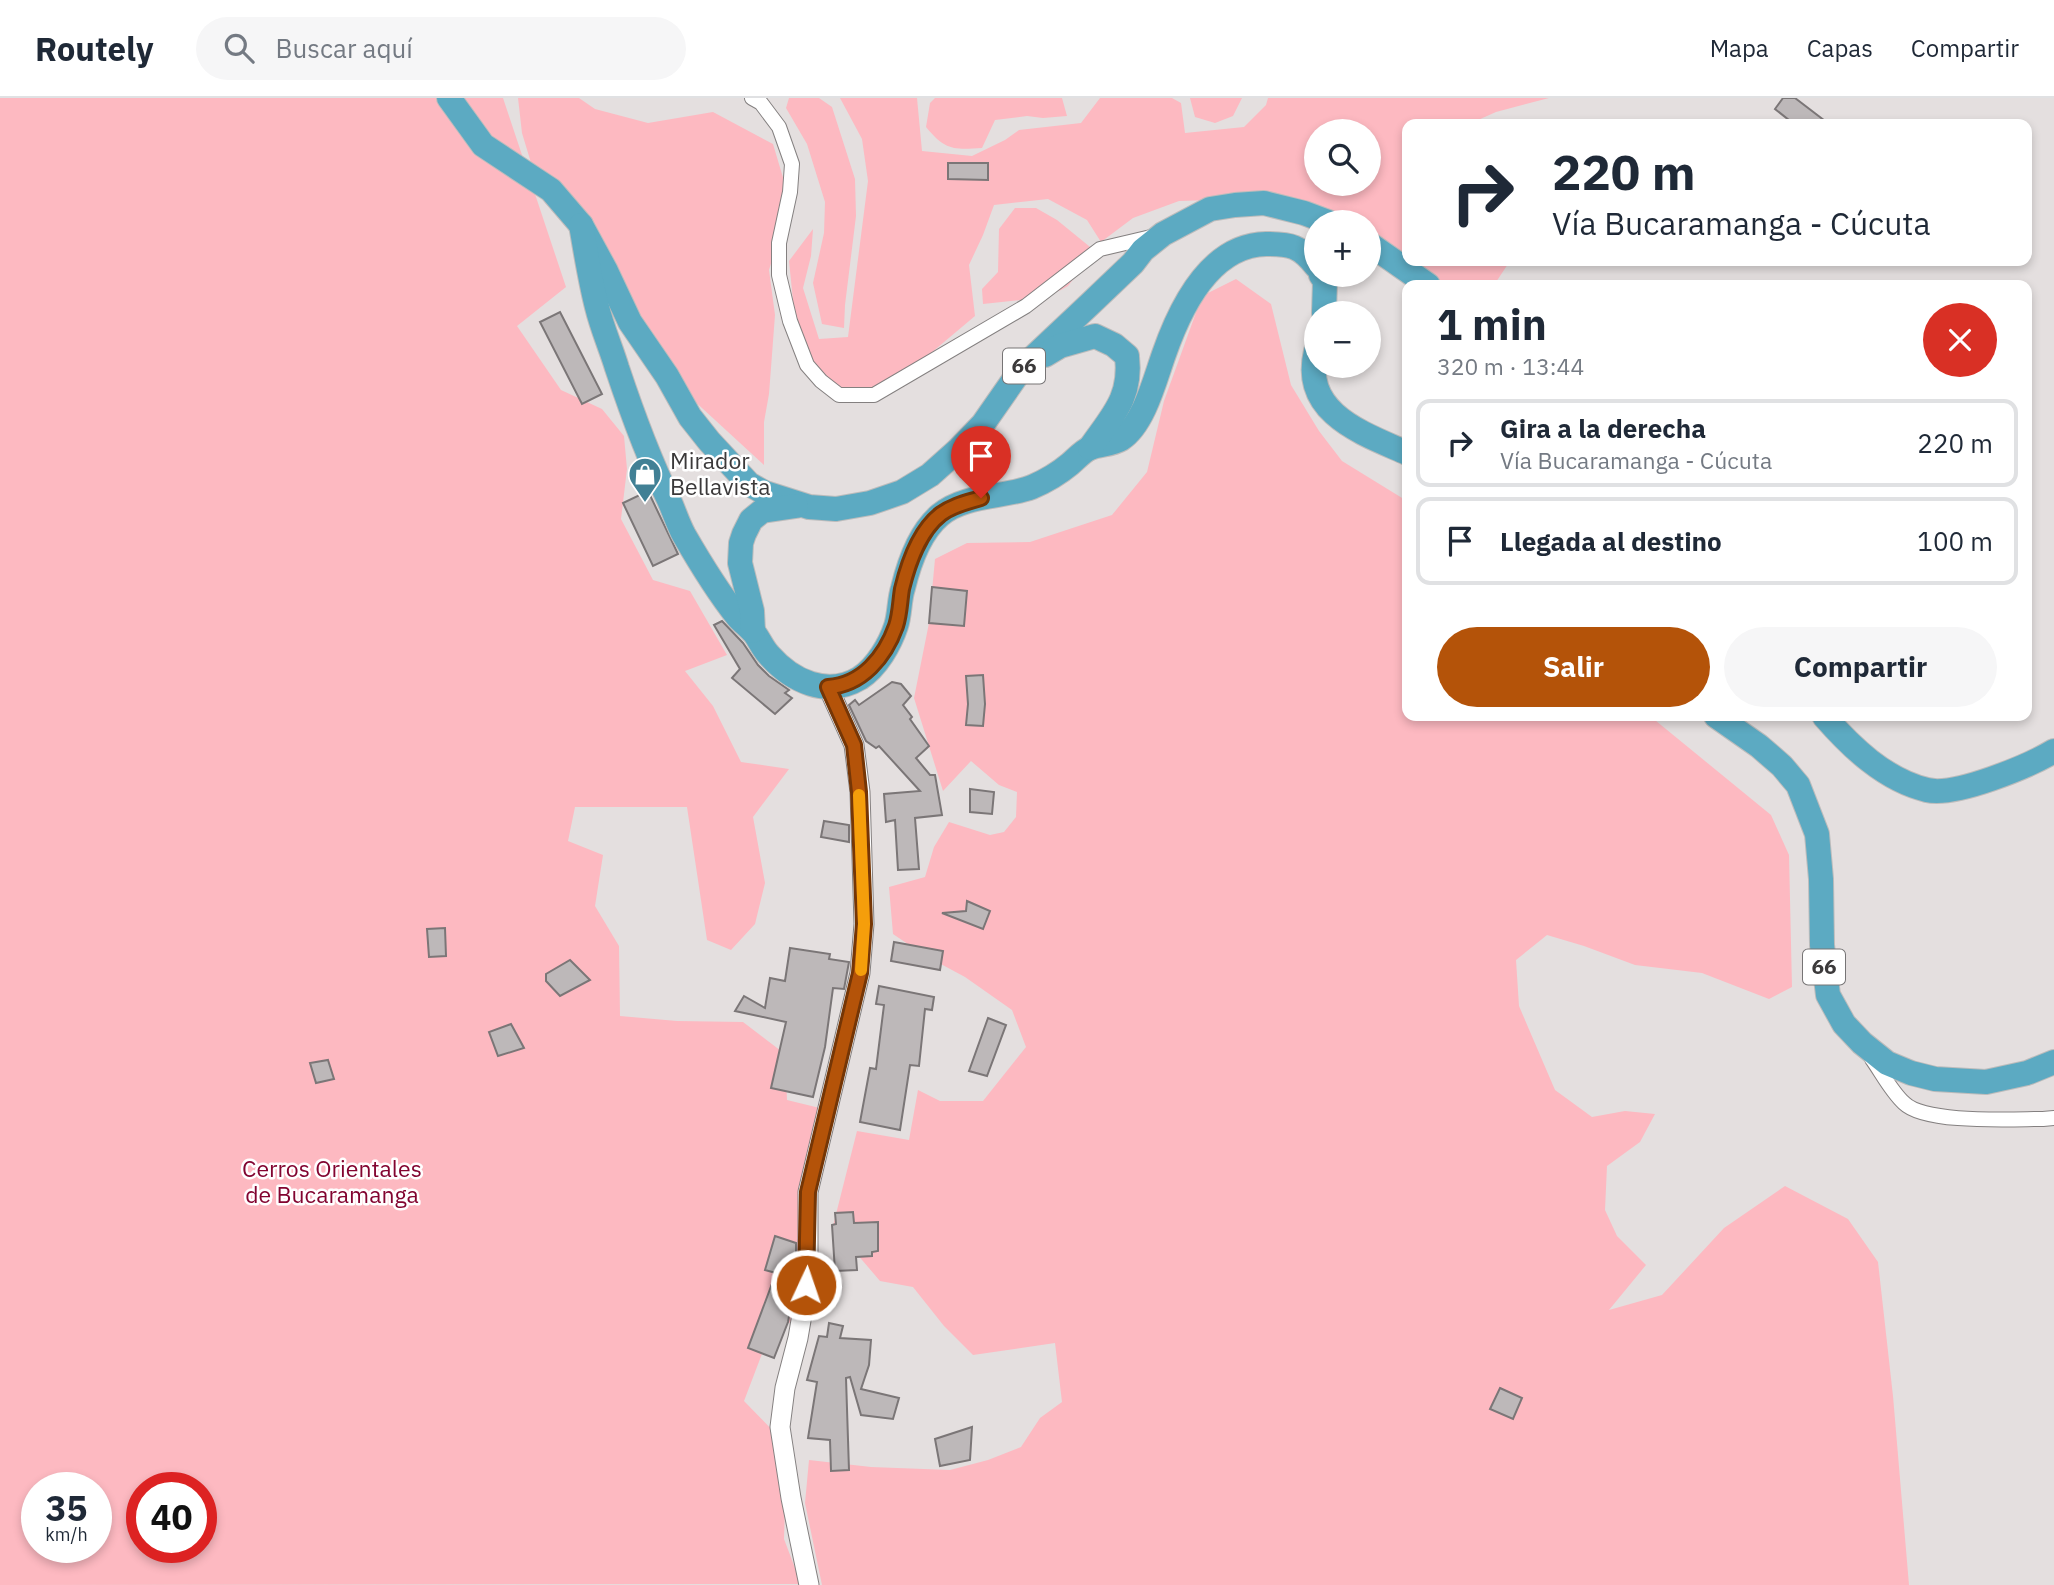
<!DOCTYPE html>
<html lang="es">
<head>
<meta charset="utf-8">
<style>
	:root { --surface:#fff; --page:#f6f6f7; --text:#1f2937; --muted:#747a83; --line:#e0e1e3; --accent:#b45309 }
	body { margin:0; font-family:"IBM Plex Sans",sans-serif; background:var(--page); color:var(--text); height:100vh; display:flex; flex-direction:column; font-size:26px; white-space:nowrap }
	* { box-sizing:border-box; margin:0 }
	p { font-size:23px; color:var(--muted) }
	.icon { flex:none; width:38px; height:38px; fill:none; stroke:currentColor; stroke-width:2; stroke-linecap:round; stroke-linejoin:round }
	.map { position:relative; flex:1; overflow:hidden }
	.side { position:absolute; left:1402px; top:182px; width:630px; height:441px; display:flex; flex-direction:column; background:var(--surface); border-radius:14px; box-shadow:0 4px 10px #0003 }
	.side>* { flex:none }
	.banner { position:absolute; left:1402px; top:21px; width:630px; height:147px; border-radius:14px; box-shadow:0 4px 10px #0003; background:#fff; color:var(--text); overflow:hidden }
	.buttons { position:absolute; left:1304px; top:21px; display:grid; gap:14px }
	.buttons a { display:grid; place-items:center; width:77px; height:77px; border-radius:50%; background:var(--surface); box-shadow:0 4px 10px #0003; font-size:35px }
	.speed { position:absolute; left:21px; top:1374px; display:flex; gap:14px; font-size:35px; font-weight:700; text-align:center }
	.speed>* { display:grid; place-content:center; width:91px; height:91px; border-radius:50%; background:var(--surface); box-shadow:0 4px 10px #0003; line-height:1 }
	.speed small { font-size:18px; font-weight:400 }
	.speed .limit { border:10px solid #d22; background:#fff; color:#111 }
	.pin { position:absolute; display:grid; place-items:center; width:60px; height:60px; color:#fff; margin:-72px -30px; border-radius:50% 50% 50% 0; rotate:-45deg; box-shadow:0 0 7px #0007 }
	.pin .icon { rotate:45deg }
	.me { position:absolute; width:77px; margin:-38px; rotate:3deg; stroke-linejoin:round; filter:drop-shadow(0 0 5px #0008) }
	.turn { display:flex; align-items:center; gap:24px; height:147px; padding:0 35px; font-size:32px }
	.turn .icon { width:91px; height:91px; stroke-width:2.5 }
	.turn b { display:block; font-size:49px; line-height:60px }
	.round { display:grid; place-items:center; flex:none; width:74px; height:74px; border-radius:37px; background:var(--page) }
	.overview { display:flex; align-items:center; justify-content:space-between; height:119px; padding:0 35px }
	h1 { font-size:42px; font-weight:800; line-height:52px }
	.action { display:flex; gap:14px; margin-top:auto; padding:14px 35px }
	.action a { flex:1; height:80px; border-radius:42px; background:var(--accent); color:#fff; font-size:28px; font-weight:800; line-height:80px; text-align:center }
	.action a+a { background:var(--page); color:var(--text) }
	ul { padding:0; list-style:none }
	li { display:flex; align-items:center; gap:21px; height:88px; margin:0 14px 10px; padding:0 21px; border:4px solid var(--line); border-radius:14px }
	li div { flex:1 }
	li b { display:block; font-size:26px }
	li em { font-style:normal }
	header { display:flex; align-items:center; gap:42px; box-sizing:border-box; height:98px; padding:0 35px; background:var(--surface); border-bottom:2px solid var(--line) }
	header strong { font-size:33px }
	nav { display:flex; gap:38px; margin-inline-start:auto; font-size:24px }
	.search { width:490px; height:63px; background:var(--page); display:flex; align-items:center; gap:18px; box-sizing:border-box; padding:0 24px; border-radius:38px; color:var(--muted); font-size:26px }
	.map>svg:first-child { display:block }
	.green { fill:#fdb9c1; fill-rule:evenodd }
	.building { fill:#bdb8b9; stroke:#7b7677; stroke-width:2 }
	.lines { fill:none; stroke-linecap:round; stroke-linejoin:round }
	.minor-casing { stroke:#848080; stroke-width:16 }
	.tertiary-casing { stroke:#848080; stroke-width:21 }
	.trunk-casing { stroke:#bcbcbc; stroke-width:26 }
	.minor { stroke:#fff; stroke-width:14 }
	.tertiary { stroke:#fff; stroke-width:19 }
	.trunk { stroke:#5caac2; stroke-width:24 }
	.route-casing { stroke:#753606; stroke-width:18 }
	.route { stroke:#b45309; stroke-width:12 }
	.slow { stroke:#f59e0b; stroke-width:12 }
	.labels { text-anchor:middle; stroke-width:5; stroke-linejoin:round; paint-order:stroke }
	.shield { fill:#fff; stroke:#767475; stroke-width:2 }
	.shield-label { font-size:21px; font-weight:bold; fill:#3b393a }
	.poi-label { font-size:23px; fill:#3b393a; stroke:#fff; text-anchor:start }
	.park-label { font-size:23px; fill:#820430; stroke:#fff }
</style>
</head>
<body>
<header>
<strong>Routely</strong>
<div class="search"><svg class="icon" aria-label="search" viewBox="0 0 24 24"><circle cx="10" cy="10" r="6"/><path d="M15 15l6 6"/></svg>Buscar aquí</div>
<nav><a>Mapa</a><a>Capas</a><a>Compartir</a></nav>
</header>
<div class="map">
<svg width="2054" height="1487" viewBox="0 0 2054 1487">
	<rect width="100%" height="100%" fill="#e4dfdf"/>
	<!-- green -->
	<g class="green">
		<path d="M0,0H503L566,189L517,228L561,292L602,311L624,338L627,371L621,421L653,482L690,493L727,557L685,573L713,608L741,664L789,671L753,719L765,785L755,826L731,852L707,842L687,709H575L568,743L603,757L595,808L619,848L620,918L677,923L743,924L785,956L787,1002L832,1013L800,1124L808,1222L773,1227L744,1303L787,1347L784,1441L801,1486L0,1487ZM37,1390H96V1449H37ZM142,1390H201V1449H142Z"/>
		<polygon points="518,0 579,0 595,11 648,25 713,14 773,46 790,103 769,172 775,217 769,296 764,324 764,367 678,288 610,181 542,101 522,35"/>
		<polygon points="789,0 819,0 832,9 855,81 856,118 845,207 844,230 822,226 813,185 824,135 825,104 807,46 786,10"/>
		<path d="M840,0H917L922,53L972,58L1005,42L1019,32L1081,25L1100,0H1172L1181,5L1185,35L1244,29L1266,7L1268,0H1549L1496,14L1469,26H1407V163H1510L1494,187H1407L1369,159L1368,124H1321L1214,102L1179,103L1133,120L1101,144L1087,122L1048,101L994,107L983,137L969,167L975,218L931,255L902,287L851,303L826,283L800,271L789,163L813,131L811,158L803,190L819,241L848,239L868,83L862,41ZM1316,33H1368V86H1316Z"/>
		<path d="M935,0H1062L1067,18L1043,20L1027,18L995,22L982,50C953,52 945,52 926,29L930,5Z"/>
		<polygon points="1190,0 1242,0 1233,18 1215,25 1195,19"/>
		<polygon points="1015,110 1036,110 1057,122 1095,153 1068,188 1061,192 1038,200 983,206 982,191 998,174 999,131"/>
		<polygon points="1236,181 1271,206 1291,287 1319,333 1342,363 1407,403 1407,618 1650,618 1771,717 1789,757 1792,889 1769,901 1702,875 1635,867 1584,848 1547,837 1516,862 1519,908 1555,992 1592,1019 1625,1013 1655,1016 1640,1044 1607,1068 1605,1112 1617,1138 1646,1167 1609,1212 1662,1197 1724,1130 1785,1088 1848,1121 1878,1164 1893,1298 1909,1487 822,1487 805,1405 809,1362 871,1369 950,1372 988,1362 1021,1349 1040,1320 1062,1304 1055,1245 973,1257 944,1228 913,1189 880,1183 833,1128 857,1033 909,1042 918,992 940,1003 983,1003 1026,949 1012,912 965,879 924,857 893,836 889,789 925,779 934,749 949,724 990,737 1004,734 1016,719 1017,694 999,687 971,663 943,693 914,600 929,525 935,461 967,445 1030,444 1112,417 1147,374 1164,303 1202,198"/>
	</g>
	<!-- building -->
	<g class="building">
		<polygon points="1783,0 1795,0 1829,26 1794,26 1775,11"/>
		<polygon points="948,65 988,65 988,82 948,81"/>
		<polygon points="560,214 602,296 582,306 540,224"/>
		<polygon points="648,393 678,456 653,468 623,405"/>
		<polygon points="932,489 967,493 964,528 929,525"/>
		<polygon points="722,523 743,545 758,567 769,578 789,592 785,595 792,600 775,616 732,580 740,571 714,527"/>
		<polygon points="983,577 985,606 983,628 966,627 968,606 966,578"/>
		<polygon points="892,584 901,586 911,598 903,607 912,619 910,621 929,648 916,660 930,677 935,677 942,717 915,720 919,771 898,772 895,722 886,724 884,696 920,693 879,648 876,650 866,643 849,607 855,602 859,607"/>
		<polygon points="970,691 994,694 992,716 970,714"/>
		<polygon points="824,723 849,727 849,744 821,739"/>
		<polygon points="967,803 990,813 983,831 942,815 966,813"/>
		<polygon points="445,830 446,858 429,859 427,831"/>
		<polygon points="894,844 943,853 940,872 891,863"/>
		<polygon points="790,850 830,856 829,861 849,864 844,891 833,890 825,949 813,999 771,990 786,924 735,913 744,898 765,910 770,880 785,883"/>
		<polygon points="570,862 590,882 560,898 546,883 546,876"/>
		<polygon points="879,888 934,899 932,912 925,911 919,968 910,967 900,1032 860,1024 870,970 876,971 884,907 876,906"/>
		<polygon points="988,920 1006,927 987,978 969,973"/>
		<polygon points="511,926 524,950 498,958 489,934"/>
		<polygon points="328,962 334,981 316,985 310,965"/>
		<polygon points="853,1114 854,1125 878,1124 878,1153 872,1154 872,1158 856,1159 857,1172 835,1173 832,1127 836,1126 835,1115"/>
		<polygon points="775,1138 796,1145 796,1162 783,1204 791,1207 788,1224 774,1260 748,1250 776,1175 765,1172"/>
		<polygon points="829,1225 843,1228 840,1240 871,1242 869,1267 861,1291 899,1300 893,1321 861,1317 850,1279 846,1280 849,1372 831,1373 830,1342 808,1340 817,1284 807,1282 819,1238 827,1239"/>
		<polygon points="1500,1290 1522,1300 1513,1321 1490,1311"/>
		<polygon points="972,1329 970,1362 940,1368 935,1341"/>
	</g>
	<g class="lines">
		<defs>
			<g id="minor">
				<polyline points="752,0 761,5 779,29 792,66 790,94 779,145 779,177 790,223 807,267 821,283 839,297 874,297 1026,208 1100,151 1151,139"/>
				<path d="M1872,961C1882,975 1891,993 1904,1005C1925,1026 2012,1021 2043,1021L2054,1020"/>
			</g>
			<polyline id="tertiary" points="809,1487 791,1400 780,1329 785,1290 798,1240 805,1199 808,1162 808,1094 860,875 864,826 860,694 854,647 828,589"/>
			<g id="trunk">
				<polyline points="449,0 483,47 551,92 581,127 606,173 630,224 667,278 690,319 709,343 749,386 765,395 809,409 836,411 870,405 902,394 930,377 958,352 983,326 1022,270 1089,207 1133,165 1143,152 1163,136 1210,111 1235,107 1264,105 1304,115 1328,124"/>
				<path d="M581,127C586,155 590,182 597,209C602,230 611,250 617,270C632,315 648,359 669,402C674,413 678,426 684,437C699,463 718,494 737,518C742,524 749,529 755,536C760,543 763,551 769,557C792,583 827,600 860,580C877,569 890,546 896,528C900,516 899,502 903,490C909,465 920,434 940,417C965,396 1003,400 1032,389C1046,383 1058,376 1070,366C1076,361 1083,353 1090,350C1100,346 1111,347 1121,341C1144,326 1155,281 1164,256C1180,210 1210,147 1266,146C1291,146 1300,148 1316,168"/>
				<polyline points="1368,145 1428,187"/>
				<polyline points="1321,177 1325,183 1324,215"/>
				<path d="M1316,253C1301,315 1362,335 1407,355"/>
				<path d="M1045,257L1060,248L1095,238L1114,247L1127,258C1132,300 1112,318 1090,350"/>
				<polyline points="753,533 752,513 740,465 741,445 744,436 751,422 762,413 796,408"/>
				<polyline points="1716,618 1759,648 1782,668 1798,687 1817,736 1821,781 1822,847 1828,897 1844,926 1862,945 1887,965 1911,975 1935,981 1986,984 2027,975 2054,964"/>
				<path d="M1824,618C1851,649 1885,682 1927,692C1955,699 2029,668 2054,653"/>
			</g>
		</defs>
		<!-- minor casing -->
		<use href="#minor" class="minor-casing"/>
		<!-- tertiary casing -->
		<use href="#tertiary" class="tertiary-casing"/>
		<!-- trunk casing -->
		<use href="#trunk" class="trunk-casing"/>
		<!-- minor -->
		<use href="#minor" class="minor"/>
		<!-- tertiary -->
		<use href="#tertiary" class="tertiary"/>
		<!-- trunk -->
		<use href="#trunk" class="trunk"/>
	</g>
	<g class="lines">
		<defs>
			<path id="route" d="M806,1187L808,1094L860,875L864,826L859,694L854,647L828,589C862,587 885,559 896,528C900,516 900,503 902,491C908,466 920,432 941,416C953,407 968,404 981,400"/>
		</defs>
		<!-- route casing -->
		<use href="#route" class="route-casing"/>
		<!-- route -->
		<use href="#route" class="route"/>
		<!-- slow -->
		<polyline class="slow" points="859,697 864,826 861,872"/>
	</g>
	<!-- icons -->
	<defs>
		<symbol id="shop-pin" viewBox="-11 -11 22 30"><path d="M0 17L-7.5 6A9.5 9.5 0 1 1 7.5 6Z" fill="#418095" stroke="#fff"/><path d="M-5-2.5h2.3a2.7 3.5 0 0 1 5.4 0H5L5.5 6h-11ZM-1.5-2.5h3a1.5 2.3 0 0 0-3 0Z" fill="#fff"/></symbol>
	</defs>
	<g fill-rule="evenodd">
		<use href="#shop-pin" x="626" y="357" width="38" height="52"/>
	</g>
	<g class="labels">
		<!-- shield labels -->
		<g class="shield">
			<rect x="1003" y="250.5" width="42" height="35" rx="5"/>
			<rect x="1803" y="851.5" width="42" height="35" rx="5"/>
		</g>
		<g class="shield-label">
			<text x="1024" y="275">66</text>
			<text x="1824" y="876">66</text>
		</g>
		<!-- poi labels -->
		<g class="poi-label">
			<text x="670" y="371">Mirador<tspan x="670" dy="26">Bellavista</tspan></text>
		</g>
		<!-- park labels -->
		<g class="park-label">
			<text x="332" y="1079">Cerros Orientales<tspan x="332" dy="26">de Bucaramanga</tspan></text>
		</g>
	</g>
</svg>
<div class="buttons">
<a><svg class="icon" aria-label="search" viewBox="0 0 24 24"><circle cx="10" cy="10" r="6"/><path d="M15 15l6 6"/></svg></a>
<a>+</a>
<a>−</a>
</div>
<div class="speed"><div>35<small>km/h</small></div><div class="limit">40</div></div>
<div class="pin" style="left:981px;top:400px;background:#d93025"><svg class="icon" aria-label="arrive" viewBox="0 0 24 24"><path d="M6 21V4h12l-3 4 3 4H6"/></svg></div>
<svg class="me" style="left:806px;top:1187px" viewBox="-20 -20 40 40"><circle r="17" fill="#b45309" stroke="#fff" stroke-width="3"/><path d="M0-11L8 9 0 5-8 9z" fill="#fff"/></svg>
<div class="banner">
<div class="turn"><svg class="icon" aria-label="right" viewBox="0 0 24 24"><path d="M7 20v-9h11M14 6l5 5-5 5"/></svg><div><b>220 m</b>Vía Bucaramanga - Cúcuta</div></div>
</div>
<section class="side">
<div class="overview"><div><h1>1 min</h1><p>320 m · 13:44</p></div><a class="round" style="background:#d93025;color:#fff"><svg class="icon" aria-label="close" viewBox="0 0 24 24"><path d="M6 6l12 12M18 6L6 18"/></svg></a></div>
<ul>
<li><svg class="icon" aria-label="right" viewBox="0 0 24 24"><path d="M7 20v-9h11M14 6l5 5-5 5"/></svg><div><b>Gira a la derecha</b><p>Vía Bucaramanga - Cúcuta</p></div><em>220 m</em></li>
<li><svg class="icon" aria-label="arrive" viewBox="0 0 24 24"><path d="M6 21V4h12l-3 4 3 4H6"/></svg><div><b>Llegada al destino</b></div><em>100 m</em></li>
</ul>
<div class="action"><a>Salir</a><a>Compartir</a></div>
</section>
</div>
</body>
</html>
